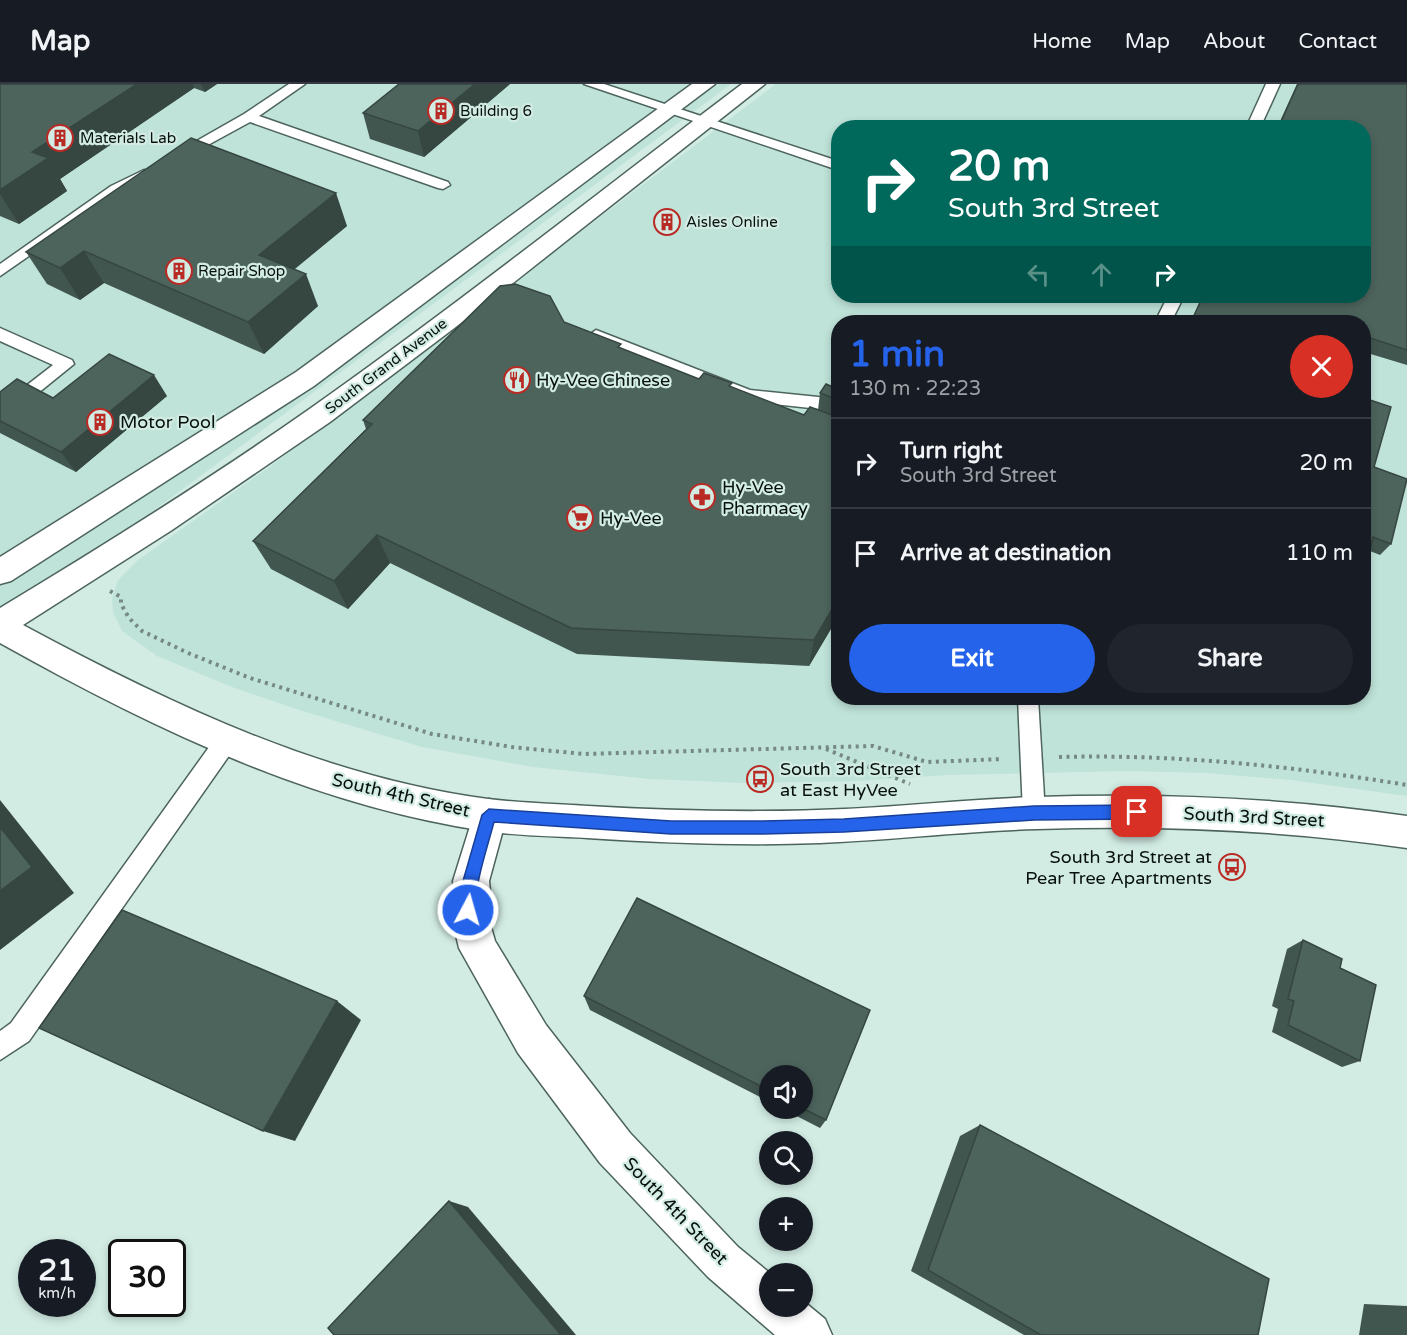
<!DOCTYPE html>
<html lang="en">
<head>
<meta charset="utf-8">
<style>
	:root { --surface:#171b24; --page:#20242c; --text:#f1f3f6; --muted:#9ea1a6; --line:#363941; --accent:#2563eb }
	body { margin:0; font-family:"Varela Round",sans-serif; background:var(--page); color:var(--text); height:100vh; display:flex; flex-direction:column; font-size:22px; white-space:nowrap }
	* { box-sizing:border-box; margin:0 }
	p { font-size:20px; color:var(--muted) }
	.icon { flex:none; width:33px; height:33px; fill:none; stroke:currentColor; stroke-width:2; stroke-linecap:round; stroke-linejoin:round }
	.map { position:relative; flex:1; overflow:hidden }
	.sheet { position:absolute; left:831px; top:231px; width:540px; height:390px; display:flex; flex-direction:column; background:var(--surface); border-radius:24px; box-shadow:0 3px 9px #0003 }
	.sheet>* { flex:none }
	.guide { position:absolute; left:831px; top:36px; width:540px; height:183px; border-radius:24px; box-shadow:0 3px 9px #0003; background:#00695c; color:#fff; overflow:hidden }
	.tools { position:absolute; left:759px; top:981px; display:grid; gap:12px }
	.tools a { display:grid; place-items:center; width:54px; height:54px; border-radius:50%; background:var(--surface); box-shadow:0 3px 9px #0003; font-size:30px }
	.speed { position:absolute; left:18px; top:1155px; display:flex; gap:12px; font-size:30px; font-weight:700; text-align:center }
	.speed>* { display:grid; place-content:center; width:78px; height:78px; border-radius:50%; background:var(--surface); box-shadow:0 3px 9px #0003; line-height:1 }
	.speed small { font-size:15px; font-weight:400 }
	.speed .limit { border:3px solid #111; border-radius:9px; background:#fff; color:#111 }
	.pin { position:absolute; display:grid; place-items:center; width:51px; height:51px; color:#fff; margin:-26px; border-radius:12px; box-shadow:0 3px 9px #0006 }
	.me { position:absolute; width:66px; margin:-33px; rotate:6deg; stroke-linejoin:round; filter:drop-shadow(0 0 4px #0008) }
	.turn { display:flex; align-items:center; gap:21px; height:126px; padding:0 18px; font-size:27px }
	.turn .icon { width:78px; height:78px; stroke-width:2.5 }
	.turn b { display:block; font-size:42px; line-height:51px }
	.lanes { display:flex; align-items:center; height:57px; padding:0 18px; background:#0003; justify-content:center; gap:30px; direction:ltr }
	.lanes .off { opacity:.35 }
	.round { display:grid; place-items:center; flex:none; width:63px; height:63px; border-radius:32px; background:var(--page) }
	.headline { display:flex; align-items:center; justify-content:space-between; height:102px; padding:0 18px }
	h1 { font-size:36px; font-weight:700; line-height:45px; color:var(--accent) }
	.action { display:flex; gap:12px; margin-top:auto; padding:12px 18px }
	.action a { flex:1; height:69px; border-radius:36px; background:var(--accent); color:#fff; font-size:24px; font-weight:700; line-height:69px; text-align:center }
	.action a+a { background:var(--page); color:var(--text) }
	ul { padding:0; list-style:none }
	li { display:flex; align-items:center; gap:18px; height:90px; padding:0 18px; border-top:2px solid var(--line) }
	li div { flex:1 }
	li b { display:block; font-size:22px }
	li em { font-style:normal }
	header { display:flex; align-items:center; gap:36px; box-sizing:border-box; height:84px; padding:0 30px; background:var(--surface); border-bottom:2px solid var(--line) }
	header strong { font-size:28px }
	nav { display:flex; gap:33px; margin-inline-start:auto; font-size:21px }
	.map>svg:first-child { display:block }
	.built { fill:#bfe3d9; fill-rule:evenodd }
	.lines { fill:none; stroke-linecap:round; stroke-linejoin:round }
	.lane-casing { stroke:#4d645e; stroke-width:3 }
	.street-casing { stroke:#4d645e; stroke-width:3 }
	.secondary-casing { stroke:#4d645e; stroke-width:3 }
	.path { stroke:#768983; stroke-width:4; stroke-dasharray:3 4.5; stroke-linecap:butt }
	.lane { fill:#fff; fill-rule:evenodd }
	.street { fill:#fff; fill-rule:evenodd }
	.secondary { fill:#fff; fill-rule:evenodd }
	.wall { fill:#425650 }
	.shaded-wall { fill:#364641 }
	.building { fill:#4d645d; stroke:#364641; stroke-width:1.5 }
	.route { fill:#2563eb; stroke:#184099; stroke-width:1.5 }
	.labels { text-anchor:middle; stroke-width:4.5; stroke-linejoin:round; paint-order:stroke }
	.far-poi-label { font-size:15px; fill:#07100d; stroke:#d2ece4; text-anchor:start }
	.far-street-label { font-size:15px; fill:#07100d; stroke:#d2ece4 }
	.poi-label { font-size:18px; fill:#07100d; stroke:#d2ece4; text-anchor:start }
	.street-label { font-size:18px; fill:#07100d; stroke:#d2ece4 }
</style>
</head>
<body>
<header>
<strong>Map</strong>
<nav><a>Home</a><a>Map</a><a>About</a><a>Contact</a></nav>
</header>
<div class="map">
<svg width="1407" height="1251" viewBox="0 0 1407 1251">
	<rect width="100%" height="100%" fill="#d2ece4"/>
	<!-- built -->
	<g class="built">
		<polygon points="0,0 731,0 0,540"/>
		<path d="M776,0H1407V712L1291,696L1206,689L1127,687L947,691L856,697L745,699L650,695L533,683L422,663L299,626L229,602L157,572L122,547L113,528L112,515L118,496L138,476L272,381ZM838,44H1364V212H838ZM838,238H1364V614H838Z"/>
	</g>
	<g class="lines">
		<defs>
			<g id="lane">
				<polygon points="289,0 305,0 259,32 448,98 450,101 443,105 438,104 250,38 184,74 174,74 172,71 244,30"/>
				<polygon points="584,0 604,0 838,77 838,86"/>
				<polygon points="1266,0 1280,0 1260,44 1246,44"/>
				<polygon points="144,86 149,87 151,90 149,93 121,108 0,192 0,180 111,102"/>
				<polygon points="1168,212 1184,212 1171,238 1155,238"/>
				<polygon points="0,244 72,276 74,280 6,335 0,337 0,322 53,281 0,257"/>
				<polygon points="596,246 750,306 838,315 838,327 747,317 590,256 588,252"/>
				<polygon points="1018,614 1038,614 1045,729 1042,736 1034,739 1026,736 1023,729"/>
				<polygon points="225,650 233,652 236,659 233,666 29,957 0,976 0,947 11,939 217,652"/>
			</g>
			<polygon id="street" points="489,715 501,720 507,731 489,797 490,808 486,826 495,857 546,941 630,1049 738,1163 771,1190 770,1222 802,1222 802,1216 825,1235 832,1251 775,1251 708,1193 600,1079 518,969 459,864 450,826 454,808 453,797 477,720"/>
			<g id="secondary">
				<polygon points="692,0 715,0 314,302 11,497 0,500 0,473 296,288"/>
				<path d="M742,0H765L494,214L330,338L172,446L23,541C170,620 322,693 488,715C521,719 555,720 588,722C674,727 759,729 845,725C909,722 973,715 1037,713C1161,709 1284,714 1407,732V764C1284,746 1161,741 1037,745C965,747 892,756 820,759C742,762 664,759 587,754C553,752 519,752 485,747C311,721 152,644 0,559V524C106,460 210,395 311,324C458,220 599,108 742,0Z"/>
			</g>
		</defs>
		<!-- lane casing -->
		<use href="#lane" class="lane-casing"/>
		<!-- street casing -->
		<use href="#street" class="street-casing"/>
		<!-- secondary casing -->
		<use href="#secondary" class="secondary-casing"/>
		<!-- path -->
		<g class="path">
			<polyline points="110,507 121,513 121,520 129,534 142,547 188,569 250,594 432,650 512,663 583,670 873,662 927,678 1003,675"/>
			<polyline points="826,665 910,700"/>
			<path d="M1059,673C1176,670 1291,682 1407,701"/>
		</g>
		<!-- lane -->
		<use href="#lane" class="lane"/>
		<!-- street -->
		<use href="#street" class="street"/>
		<!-- secondary -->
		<use href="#secondary" class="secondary"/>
	</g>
	<!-- wall -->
	<g class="wall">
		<polygon points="0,0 217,0 205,8 194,4 60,95 67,107 19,140 0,132"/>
		<polygon points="510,0 424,73 370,55 363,29"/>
		<polygon points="1297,0 1407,0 1407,281 1364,268 1364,238 1191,238 1203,212 1364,212 1364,44 1277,44"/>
		<polygon points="347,142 294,185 318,222 264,270 104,199 80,216 47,200 26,168"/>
		<polygon points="564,238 621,265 699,295 732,303 804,331 818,326 820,309 838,305 838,533 809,582 577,570 390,479 348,525 271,485 253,457 366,345 363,336"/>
		<polygon points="0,308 53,314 167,312 76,388 0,349"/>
		<polygon points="1374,383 1391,460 1380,471 1370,467"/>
		<polygon points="637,814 870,926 826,1036 820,1044 781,1024 802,1024 802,992 770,992 770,1018 590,926 584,912"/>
		<polygon points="1303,856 1340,884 1360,977 1342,983 1272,948 1278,925 1272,922 1287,865"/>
		<polygon points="980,1041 1258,1251 1024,1251 911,1187 960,1052"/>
		<polygon points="1364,1220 1407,1222 1407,1251 1359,1251"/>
	</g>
	<!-- shaded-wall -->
	<g class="shaded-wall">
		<polygon points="137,0 193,0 194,4 60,95 67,107 19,140 0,110 0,106 32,68"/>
		<polygon points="201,0 217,0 205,8"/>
		<polygon points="475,0 510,0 424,73 418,47"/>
		<polygon points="336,109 347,142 273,203 259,171"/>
		<polygon points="84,167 104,199 80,216 60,184"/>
		<polygon points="306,190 318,222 264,270 248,238"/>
		<polygon points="154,291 167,312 76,388 61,368"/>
		<polygon points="377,451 390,479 348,525 334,497"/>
		<polygon points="838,515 838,533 809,582 814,556"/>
		<polygon points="0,716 74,809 0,866"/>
		<polygon points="337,917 361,936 295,1057 263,1047"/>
		<polygon points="449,1117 468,1123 576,1251 561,1251"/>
	</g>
	<!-- building -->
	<g class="building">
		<polygon points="0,0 137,0 32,68 48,74 0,106"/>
		<polygon points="399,0 475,0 418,47 363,29"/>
		<polygon points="1298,0 1407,0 1407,266 1364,252 1364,238 1319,238 1313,237 1313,238 1191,238 1203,212 1364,212 1364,44 1278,44"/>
		<polygon points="191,54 336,109 259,171 306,190 248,238 84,167 60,184 26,168"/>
		<polygon points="515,200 550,212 564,238 621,260 618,263 699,295 704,289 732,299 729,302 804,331 810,323 838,333 838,515 814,556 571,544 377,451 334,497 253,457 372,340 363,336 500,202"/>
		<polygon points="109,270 154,291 61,368 0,337 0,308 17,295 53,314"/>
		<polygon points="826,300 838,305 838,316 820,309"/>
		<polygon points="1364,314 1391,323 1374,383 1407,395 1391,460 1373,453 1364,490"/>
		<polygon points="0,743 32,783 0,807"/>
		<polygon points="637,814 870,926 826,1036 802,1024 802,992 770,992 770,1007 584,912"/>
		<polygon points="122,826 337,917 263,1047 39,944"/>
		<polygon points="1303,856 1342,875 1340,884 1376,901 1360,977 1288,941 1294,917 1288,915"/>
		<polygon points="980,1041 1269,1195 1258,1251 1041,1251 928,1186"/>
		<polygon points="449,1117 561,1251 334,1251 328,1244"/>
	</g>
	<!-- route -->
	<path class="route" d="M1137,721L1144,728L1137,735L1034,736L844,748L763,750H671L494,738C489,757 483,775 479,794C476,807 479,818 473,831L468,834L462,831C458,822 464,808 463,797L482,731L489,725L671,737H763L844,735L1034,722Z"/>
	<!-- icons -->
	<defs>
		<symbol id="building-ring" viewBox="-11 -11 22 22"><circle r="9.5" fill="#d2ece4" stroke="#b92a25" stroke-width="1.5"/><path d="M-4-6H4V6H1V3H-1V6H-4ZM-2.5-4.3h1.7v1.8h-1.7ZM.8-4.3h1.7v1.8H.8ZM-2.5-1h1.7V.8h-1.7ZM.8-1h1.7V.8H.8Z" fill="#b92a25"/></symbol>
		<symbol id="restaurant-ring" viewBox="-11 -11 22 22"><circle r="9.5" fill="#d2ece4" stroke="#b92a25" stroke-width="1.5"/><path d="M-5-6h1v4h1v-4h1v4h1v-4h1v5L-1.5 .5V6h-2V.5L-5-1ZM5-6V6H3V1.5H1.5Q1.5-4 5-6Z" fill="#b92a25"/></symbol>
		<symbol id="pharmacy-ring" viewBox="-11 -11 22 22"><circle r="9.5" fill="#d2ece4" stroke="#b92a25" stroke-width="1.5"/><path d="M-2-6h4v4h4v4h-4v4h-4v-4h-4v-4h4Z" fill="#b92a25"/></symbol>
		<symbol id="supermarket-ring" viewBox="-11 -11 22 22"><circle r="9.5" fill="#d2ece4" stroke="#b92a25" stroke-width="1.5"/><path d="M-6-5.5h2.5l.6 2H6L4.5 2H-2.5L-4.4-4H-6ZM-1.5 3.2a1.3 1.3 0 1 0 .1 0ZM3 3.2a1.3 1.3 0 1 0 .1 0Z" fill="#b92a25"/></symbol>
		<symbol id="bus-ring" viewBox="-11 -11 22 22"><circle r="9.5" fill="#d2ece4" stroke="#b92a25" stroke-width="1.5"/><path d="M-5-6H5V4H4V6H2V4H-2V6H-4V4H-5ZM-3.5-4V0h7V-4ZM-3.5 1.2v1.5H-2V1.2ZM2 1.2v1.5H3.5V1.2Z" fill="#b92a25"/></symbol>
	</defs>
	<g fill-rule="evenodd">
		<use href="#building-ring" x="426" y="12" width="30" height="30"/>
		<use href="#building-ring" x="45" y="39" width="30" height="30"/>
		<use href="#building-ring" x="652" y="123" width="30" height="30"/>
		<use href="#building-ring" x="164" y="172" width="30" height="30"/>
		<use href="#restaurant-ring" x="502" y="281" width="30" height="30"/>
		<use href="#building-ring" x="85" y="323" width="30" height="30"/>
		<use href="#pharmacy-ring" x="687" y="398" width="30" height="30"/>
		<use href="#supermarket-ring" x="565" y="419" width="30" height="30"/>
		<use href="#bus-ring" x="745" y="680" width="30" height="30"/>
		<use href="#bus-ring" x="1217" y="768" width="30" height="30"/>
	</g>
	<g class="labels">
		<!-- far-poi labels -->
		<g class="far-poi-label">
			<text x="460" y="32">Building 6</text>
			<text x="80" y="59">Materials Lab</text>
			<text x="686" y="143">Aisles Online</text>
			<text x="198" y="192">Repair Shop</text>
		</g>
		<!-- far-street labels -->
		<g class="far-street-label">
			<text transform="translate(386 282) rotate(-37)" y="5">South Grand Avenue</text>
		</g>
		<!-- poi labels -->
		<g class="poi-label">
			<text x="536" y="302">Hy-Vee Chinese</text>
			<text x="120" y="344">Motor Pool</text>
			<text x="722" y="409">Hy-Vee<tspan x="722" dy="21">Pharmacy</tspan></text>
			<text x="600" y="440">Hy-Vee</text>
			<text x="780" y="691">South 3rd Street<tspan x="780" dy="21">at East HyVee</tspan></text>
			<text x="1212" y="779" text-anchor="end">South 3rd Street at<tspan x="1212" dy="21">Pear Tree Apartments</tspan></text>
		</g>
		<!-- street labels -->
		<g class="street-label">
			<text transform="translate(401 711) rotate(13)" y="6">South 4th Street</text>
			<text transform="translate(1254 733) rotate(3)" y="6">South 3rd Street</text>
			<text transform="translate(676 1127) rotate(46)" y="6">South 4th Street</text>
		</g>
	</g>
</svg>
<div class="tools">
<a><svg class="icon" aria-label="sound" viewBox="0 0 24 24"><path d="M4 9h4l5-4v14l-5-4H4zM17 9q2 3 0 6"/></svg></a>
<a><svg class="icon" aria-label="search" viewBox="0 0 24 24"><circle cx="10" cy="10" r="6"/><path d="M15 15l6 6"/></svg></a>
<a>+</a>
<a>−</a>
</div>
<div class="speed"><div>21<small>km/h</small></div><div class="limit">30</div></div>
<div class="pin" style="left:1137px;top:728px;background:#d93025"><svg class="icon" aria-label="arrive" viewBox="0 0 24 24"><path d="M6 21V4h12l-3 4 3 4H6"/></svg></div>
<svg class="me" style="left:468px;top:826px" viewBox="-20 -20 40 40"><circle r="17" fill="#2563eb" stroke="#fff" stroke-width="3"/><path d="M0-11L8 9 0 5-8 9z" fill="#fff"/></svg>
<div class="guide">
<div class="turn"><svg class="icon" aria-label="right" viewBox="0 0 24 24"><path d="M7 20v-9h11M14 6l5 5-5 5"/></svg><div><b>20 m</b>South 3rd Street</div></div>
<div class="lanes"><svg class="icon off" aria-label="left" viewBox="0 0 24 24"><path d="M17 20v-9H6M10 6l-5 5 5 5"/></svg><svg class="icon off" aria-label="ahead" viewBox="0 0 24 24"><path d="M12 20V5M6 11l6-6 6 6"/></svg><svg class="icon" aria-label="right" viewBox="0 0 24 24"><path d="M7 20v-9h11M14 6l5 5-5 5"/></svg></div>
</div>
<section class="sheet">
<div class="headline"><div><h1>1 min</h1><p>130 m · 22:23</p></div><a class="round" style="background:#d93025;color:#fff"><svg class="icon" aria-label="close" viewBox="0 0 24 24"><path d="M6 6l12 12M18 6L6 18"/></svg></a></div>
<ul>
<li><svg class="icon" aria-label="right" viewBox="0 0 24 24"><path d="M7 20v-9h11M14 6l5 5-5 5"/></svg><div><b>Turn right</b><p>South 3rd Street</p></div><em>20 m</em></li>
<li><svg class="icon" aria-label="arrive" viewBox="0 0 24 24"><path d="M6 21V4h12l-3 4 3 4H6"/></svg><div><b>Arrive at destination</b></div><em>110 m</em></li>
</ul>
<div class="action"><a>Exit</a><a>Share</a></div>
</section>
</div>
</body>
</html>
